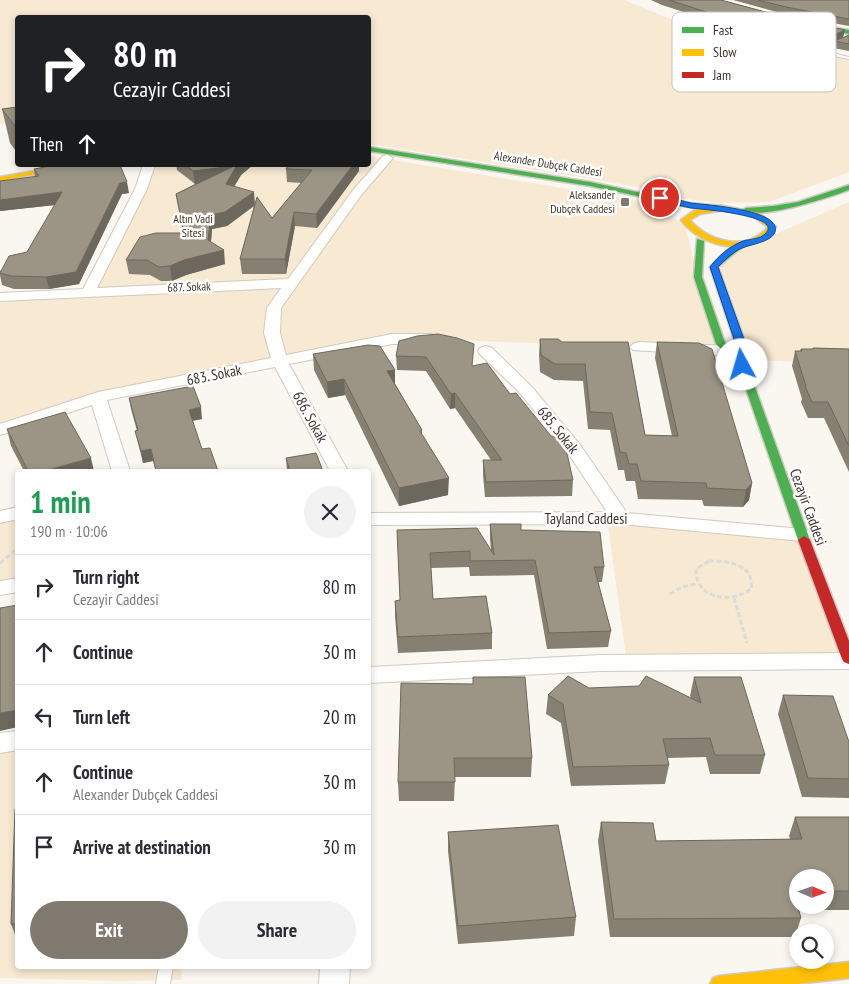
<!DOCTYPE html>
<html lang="en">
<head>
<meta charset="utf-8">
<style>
	:root { --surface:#fff; --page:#f2f2f3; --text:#2b2b33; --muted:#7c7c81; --line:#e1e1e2; --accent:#7f7970 }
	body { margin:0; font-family:"PT Sans Narrow",sans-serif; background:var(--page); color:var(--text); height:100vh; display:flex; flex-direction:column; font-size:19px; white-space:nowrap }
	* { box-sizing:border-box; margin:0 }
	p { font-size:16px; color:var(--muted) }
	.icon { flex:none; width:28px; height:28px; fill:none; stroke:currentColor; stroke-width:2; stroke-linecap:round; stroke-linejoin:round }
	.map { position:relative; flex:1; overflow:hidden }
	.sheet { position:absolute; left:15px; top:469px; width:356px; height:500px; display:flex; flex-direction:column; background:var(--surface); border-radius:5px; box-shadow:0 2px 8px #0003 }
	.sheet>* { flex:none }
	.banner { position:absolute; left:15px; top:15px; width:356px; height:152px; border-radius:5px; box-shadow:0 2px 8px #0003; background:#202124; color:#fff; overflow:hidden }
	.needle { width:32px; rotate:92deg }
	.buttons { position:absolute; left:789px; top:869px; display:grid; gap:10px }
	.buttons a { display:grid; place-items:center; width:45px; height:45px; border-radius:50%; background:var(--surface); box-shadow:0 2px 8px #0003; font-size:25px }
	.pin { position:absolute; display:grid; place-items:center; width:42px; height:42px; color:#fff; margin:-21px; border:2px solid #fff; border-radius:50%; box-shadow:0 1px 5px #0007 }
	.me { position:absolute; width:55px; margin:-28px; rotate:354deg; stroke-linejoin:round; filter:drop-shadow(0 0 4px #0008) }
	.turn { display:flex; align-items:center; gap:18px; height:105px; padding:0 15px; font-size:22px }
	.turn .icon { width:65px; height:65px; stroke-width:2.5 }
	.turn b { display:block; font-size:35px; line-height:42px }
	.then { display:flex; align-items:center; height:48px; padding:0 15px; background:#0003; gap:10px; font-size:19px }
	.round { display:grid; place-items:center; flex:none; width:52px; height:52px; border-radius:26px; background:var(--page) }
	.headline { display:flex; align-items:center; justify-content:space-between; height:85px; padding:0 15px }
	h1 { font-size:30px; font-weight:700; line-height:38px; color:#1e9e55 }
	.primary-button { display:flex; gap:10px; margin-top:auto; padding:10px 15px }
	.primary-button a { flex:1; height:58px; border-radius:30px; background:var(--accent); color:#fff; font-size:20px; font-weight:700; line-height:58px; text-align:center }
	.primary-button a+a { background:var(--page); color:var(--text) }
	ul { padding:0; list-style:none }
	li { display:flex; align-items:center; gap:15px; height:65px; padding:0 15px; border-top:1px solid var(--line) }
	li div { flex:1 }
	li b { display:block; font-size:19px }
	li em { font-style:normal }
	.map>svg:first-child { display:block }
	.green { fill:#f7e9d2 }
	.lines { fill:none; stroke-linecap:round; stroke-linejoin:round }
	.lane-casing { stroke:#cfcac2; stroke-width:2 }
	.street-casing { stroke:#cfcac2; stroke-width:2 }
	.fast-casing { stroke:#cfcac2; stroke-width:3 }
	.slow-casing { stroke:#cfcac2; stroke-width:3 }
	.jam-casing { stroke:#cfcac2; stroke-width:3 }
	.path { stroke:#dcdbd8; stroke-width:3; stroke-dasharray:5 2.5; stroke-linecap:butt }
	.lane { fill:#fefefd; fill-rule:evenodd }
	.street { fill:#fefefd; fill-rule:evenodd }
	.fast { fill:#4caf50; fill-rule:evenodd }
	.slow { fill:#ffc107; fill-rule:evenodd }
	.jam { fill:#c62828; fill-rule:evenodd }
	.wall { fill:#868072; fill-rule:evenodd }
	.shaded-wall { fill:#6d685d }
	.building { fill:#9c9585; stroke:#6d685d }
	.route { fill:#1a73e8; stroke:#114b97 }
	.poi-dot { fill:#7f7970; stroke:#fff; stroke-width:2 }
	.labels { text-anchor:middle; stroke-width:5; stroke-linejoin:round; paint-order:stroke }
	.far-street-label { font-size:12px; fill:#3d362b; stroke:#fff }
	.far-poi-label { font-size:12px; fill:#3d362b; stroke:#fff; text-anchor:end }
	.far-park-label { font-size:12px; fill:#413115; stroke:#fff }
	.street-label { font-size:15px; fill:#3d362b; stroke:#fff }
	.key { fill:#fff; stroke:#c5c3bf; stroke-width:1 }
	.key-label { font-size:14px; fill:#3d362b }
</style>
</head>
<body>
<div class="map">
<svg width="849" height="984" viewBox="0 0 849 984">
	<rect width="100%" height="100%" fill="#faf6f0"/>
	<!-- green -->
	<g class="green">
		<polygon points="0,0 624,0 670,19 761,42 849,59 849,172 769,202 723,203 676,198 648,189 593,179 369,144 369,18 18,18 17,121 0,124"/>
		<polygon points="369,156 634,200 662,210 685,225 698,277 728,351 431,339 392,339 98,397 0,430 0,297 88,292 149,165 369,165"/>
		<polygon points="849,202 849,363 742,360 720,284 722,257"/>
		<polygon points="17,513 17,585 0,588 0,517"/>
		<polygon points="607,518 802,535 849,659 627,663"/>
		<polygon points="17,750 18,966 182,966 181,980 117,981 0,978 0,753"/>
	</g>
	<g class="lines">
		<defs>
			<g id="lane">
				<polygon points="676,17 766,40 819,51 849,36 849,39 823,51 849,57 849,59 766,42 675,19"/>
				<polygon points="159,966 173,966 170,984 156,984"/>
			</g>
			<g id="street">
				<polygon points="387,155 393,158 362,194 281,308 280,333 286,355 392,334 431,334 436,336 439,339 436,342 431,344 392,344 289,364 348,471 330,471 275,367 107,400 130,471 112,471 92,405 0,435 0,424 98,392 271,358 264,333 267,308 281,288 0,301 0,293 83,289 135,189 143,165 155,165 147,189 97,288 288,279 354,189 383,156"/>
				<polygon points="638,342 728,346 734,348 736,351 734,354 728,356 633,350 630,347 633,344"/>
				<polygon points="486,346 492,348 532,387 581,446 627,513 802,529 809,531 812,535 809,539 802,541 621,524 369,525 369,513 607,512 568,453 520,393 480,354 478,351 480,348"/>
				<polygon points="18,507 18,519 0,523 0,511"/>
				<polygon points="18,578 18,592 0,595 0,581"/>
				<polygon points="849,653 849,669 600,671 369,683 369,667 600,655"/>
				<polygon points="18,731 18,750 0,753 0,733"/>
				<polygon points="320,966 350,966 349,984 319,984"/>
			</g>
			<g id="fast">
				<polygon points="807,23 849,30 849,34 807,25"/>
				<polygon points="369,147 590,182 689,203 723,206 727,208 723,210 689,207 590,186 369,151"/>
				<path d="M849,185V190C830,197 759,221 742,210L746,208L773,206L798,202Z"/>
				<polygon points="697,239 704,241 702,277 725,343 736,354 735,342 710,267 731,247 746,241 750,243 737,251 718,267 745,342 747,365 810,540 808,543 800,543 798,540 738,366 716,344 694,277"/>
			</g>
			<g id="slow">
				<polygon points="69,165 84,165 0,181 0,177"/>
				<path d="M723,206L759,213L776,227C752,258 703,249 681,220L695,210ZM723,210L754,217L768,227C747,252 708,242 690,220L700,214Z"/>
				<polygon points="849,962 849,978 797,984 710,984 713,978 719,976"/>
			</g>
			<polygon id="jam" points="804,536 810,540 849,641 849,664 844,662 842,659 798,540"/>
		</defs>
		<!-- lane casing -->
		<use href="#lane" class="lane-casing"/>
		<!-- street casing -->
		<use href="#street" class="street-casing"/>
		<!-- fast casing -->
		<use href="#fast" class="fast-casing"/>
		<!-- slow casing -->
		<use href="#slow" class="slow-casing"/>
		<!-- jam casing -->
		<use href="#jam" class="jam-casing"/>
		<!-- path -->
		<g class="path">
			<path d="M709,561C722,561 743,562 750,576C751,579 751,585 752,588C732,604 695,600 696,569Z"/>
			<polyline points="0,563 18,548"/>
			<polyline points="670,594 682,587 697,584"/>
			<polyline points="734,598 747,643"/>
		</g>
		<!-- lane -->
		<use href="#lane" class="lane"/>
		<!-- street -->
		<use href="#street" class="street"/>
		<!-- fast -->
		<use href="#fast" class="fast"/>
		<!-- slow -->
		<use href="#slow" class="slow"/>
		<!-- jam -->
		<use href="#jam" class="jam"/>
	</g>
	<!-- wall -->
	<g class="wall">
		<polygon points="651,0 721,0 784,17 845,30 843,37 824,46 705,19 662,5"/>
		<polygon points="733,0 849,0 849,26 784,14"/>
		<polygon points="849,35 849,51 833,48 835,41"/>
		<polygon points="18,107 18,154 10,143 2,109"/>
		<polygon points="176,165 253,165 241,175 234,187 272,218 301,183 287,182 286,169 359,171 317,228 295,226 286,274 242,274 240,259 254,206 227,226 212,229 211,242 225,264 186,275 172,281 161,281 150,275 129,274 126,260 183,233 176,194 195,184 177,170"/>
		<polygon points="34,169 129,193 122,194 79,284 49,289 14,289 2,285 0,275 0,271 27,252 55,205 0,211 0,181 35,177"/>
		<polygon points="417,336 473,366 573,480 572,496 485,497 483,475 483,460 491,460 455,408 450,409 426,371 397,370 396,356"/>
		<polygon points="540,339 562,342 628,342 645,435 672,436 655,358 657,342 752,483 749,500 743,507 704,506 702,500 638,499 635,481 626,481 624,470 618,470 610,430 588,429 583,381 554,380 540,372 539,355"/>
		<polygon points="813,348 849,349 849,472 824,418 808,418 801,402 802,399 792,366 795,351 800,351 801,349 812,349"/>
		<polygon points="313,354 395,370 395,384 422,430 422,435 448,495 399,506 345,395 328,398 314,370"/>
		<polygon points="129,398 202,419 192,421 202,449 218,471 156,471 153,461 143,463 135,431 137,431 131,409"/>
		<polygon points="7,429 94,471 24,471 11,446"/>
		<polygon points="286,458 323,471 287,471"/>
		<polygon points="490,524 521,530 604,567 602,582 598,582 611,631 608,647 547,649 534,575 470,576 469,567 431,568 433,599 492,633 492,649 398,653 395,616 395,601 400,600 397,530 491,550 490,539"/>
		<polygon points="473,677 532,758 531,777 455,777 454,801 399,801 398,782 473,684"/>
		<polygon points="694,677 765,755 760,774 710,774 706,757 667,758 669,765 665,784 571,786 561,723 546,714 548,695 589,688 691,698 690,696"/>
		<polygon points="783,695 849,742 849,798 802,797 778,714"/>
		<polygon points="18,805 18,942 11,924"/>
		<path d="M795,817H849V910H799L801,918L795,937H610L598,841L601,822L656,841L790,839L789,836ZM798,878H825V905H798Z"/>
		<polygon points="448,832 576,917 574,936 458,944 448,851"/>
	</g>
	<!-- shaded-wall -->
	<g class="shaded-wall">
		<polygon points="845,30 843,37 824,46 825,39"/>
		<polygon points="27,165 42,165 27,167"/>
		<polygon points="237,165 253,165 241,175 227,198 195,184 193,171"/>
		<polygon points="353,165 359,165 359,171 317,228 316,214"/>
		<polygon points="127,182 129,193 122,194 79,284 49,289 46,277 120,183"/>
		<polygon points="62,192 64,204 0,211 0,200"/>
		<polygon points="254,192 255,205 227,226 212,229 210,253 224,250 225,264 186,275 172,281 170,266 208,240 211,215"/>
		<polygon points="294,212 295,226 286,274 285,259"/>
		<polygon points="395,370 395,386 387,371"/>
		<polygon points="344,379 345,395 328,398 327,382"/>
		<polygon points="455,393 455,408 450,409 451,394"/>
		<polygon points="201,407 202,419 190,421 189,410"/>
		<polygon points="151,449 153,461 143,463 141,451"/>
		<polygon points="91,458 94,471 45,471"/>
		<polygon points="449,478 448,495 399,506 399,488"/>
		<polygon points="752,483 749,500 743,507 746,490"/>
		<polygon points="18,710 18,727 0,731 0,713"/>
	</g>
	<!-- building -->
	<g class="building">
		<polygon points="669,0 721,0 784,17 845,30 825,39 706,12"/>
		<polygon points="758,0 849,0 849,19 786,7"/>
		<polygon points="849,35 849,44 835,41"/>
		<polygon points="18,107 18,130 2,109"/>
		<polygon points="56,165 120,165 127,182 120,183 76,272 46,277 11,276 0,273 9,256 27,252 62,192 0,200 0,181 39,176 34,169"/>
		<polygon points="186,165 237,165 226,184 254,192 225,212 211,215 208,240 224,250 184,260 170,266 159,267 147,260 126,260 140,237 156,233 184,233 176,194 234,166 193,171"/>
		<polygon points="288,165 353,165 316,214 294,212 285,259 240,259 257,197 272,218 312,170 286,169"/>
		<polygon points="438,334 457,338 474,344 472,366 487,363 510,394 516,393 551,436 563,436 573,480 486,482 483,460 502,460 455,393 451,394 426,357 396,356 399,341 417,336"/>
		<polygon points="540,339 558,339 562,342 628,342 645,435 678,436 657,342 699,343 712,349 752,483 746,490 707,488 706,483 641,481 637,464 629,464 626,453 620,452 612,413 590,412 585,364 555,364 541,355"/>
		<polygon points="368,345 380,346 395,370 387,371 422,430 420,431 449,478 399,488 344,379 327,382 313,354"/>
		<polygon points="813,348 849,349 849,446 828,402 812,402 805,386 806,386 795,351 802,351 801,349 813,349"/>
		<polygon points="193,386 201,407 189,410 202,449 210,448 218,471 156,471 151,449 141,451 135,431 138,430 129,398"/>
		<polygon points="65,412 91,458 45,471 28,471 7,429"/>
		<polygon points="316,453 323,471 290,471 286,458"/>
		<polygon points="490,524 521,524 521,530 600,532 604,567 594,567 611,631 549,633 535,560 470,561 470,551 430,553 433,599 486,596 492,633 398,637 395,601 400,600 397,530 477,528 494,555"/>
		<polygon points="18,605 18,710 0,713 0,608"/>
		<polygon points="568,676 589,688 639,686 646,676 701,703 694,677 741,677 765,755 715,755 710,738 663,739 669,765 573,767 563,704 548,695"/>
		<polygon points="473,677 525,677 532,758 454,758 455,782 398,782 401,683 473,684"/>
		<polygon points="783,695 833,696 849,742 849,779 808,778"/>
		<polygon points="18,805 18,924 11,924 15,809"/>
		<polygon points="795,817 849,817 849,891 825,891 825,878 798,878 798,891 793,891 801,918 614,919 601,822 653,823 656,841 802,839"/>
		<polygon points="558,825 576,917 458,926 448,832"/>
	</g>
	<!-- route -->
	<path class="route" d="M657,196C668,195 680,201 691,203C704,205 782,209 775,232C771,243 748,244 738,250C731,254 724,261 718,267L745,342L746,367L742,368L737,365L735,342L710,267C718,256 730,246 743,241C750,239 760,239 765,234C786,215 698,209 691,208C680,206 668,202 657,200Z"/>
	<!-- markers -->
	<rect class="poi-dot" x="620" y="197" width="10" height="10" rx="2.5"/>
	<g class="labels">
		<!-- far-street labels -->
		<g class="far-street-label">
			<text transform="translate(548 164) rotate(9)" y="4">Alexander Dubçek Caddesi</text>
			<text transform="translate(189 287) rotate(-2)" y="4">687. Sokak</text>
		</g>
		<!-- far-poi labels -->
		<g class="far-poi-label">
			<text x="615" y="199">Aleksander<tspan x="615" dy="14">Dubçek Caddesi</tspan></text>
		</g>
		<!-- far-park labels -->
		<g class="far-park-label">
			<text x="193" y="223">Altın Vadi<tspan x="193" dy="14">Sitesi</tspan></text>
		</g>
		<!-- street labels -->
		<g class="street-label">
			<text transform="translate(214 375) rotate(-11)" y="5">683. Sokak</text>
			<text transform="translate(310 417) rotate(61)" y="5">686. Sokak</text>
			<text transform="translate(558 430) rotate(51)" y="5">685. Sokak</text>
			<text transform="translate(808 507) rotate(70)" y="5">Cezayir Caddesi</text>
			<text x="586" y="524">Tayland Caddesi</text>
		</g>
	</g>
	<!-- legend -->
	<rect x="672" y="12" width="164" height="80" rx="8" class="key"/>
	<rect x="682" y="27" width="22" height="6" fill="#4caf50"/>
	<rect x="682" y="49" width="22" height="7" fill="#ffc107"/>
	<rect x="682" y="72" width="22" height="6" fill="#c62828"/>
	<g class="key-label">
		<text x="713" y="35">Fast</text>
		<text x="713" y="57">Slow</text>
		<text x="713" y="80">Jam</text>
	</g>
</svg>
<div class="buttons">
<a><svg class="needle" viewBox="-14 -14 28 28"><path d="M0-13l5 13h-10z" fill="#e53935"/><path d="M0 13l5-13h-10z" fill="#7c7c81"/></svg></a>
<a><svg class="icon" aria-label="search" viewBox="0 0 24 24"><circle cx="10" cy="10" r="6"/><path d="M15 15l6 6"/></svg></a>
</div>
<div class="pin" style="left:660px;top:198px;background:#d93025"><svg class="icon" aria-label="arrive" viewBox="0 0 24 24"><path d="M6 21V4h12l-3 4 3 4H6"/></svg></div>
<svg class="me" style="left:742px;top:365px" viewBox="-20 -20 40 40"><circle r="19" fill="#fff"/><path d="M0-13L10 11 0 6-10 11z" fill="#1a73e8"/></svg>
<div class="banner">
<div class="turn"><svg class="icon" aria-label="right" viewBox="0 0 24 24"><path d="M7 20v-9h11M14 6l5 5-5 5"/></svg><div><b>80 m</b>Cezayir Caddesi</div></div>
<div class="then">Then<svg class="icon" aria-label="ahead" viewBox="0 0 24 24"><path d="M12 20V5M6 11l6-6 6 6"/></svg></div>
</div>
<section class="sheet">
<div class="headline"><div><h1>1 min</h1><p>190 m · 10:06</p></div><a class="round"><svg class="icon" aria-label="close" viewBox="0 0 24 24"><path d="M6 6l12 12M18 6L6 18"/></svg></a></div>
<ul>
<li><svg class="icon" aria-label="right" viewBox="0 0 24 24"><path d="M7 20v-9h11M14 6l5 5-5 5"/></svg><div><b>Turn right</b><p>Cezayir Caddesi</p></div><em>80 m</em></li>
<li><svg class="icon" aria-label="ahead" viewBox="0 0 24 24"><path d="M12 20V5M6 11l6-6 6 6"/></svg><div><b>Continue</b></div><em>30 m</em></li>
<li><svg class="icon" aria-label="left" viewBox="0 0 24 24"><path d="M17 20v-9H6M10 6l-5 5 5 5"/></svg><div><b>Turn left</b></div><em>20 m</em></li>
<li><svg class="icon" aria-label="ahead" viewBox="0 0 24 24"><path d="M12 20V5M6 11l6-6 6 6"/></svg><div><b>Continue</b><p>Alexander Dubçek Caddesi</p></div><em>30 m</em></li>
<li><svg class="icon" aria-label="arrive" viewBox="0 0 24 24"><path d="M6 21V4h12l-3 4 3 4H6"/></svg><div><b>Arrive at destination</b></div><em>30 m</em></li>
</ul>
<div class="primary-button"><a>Exit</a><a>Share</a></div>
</section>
</div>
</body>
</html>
